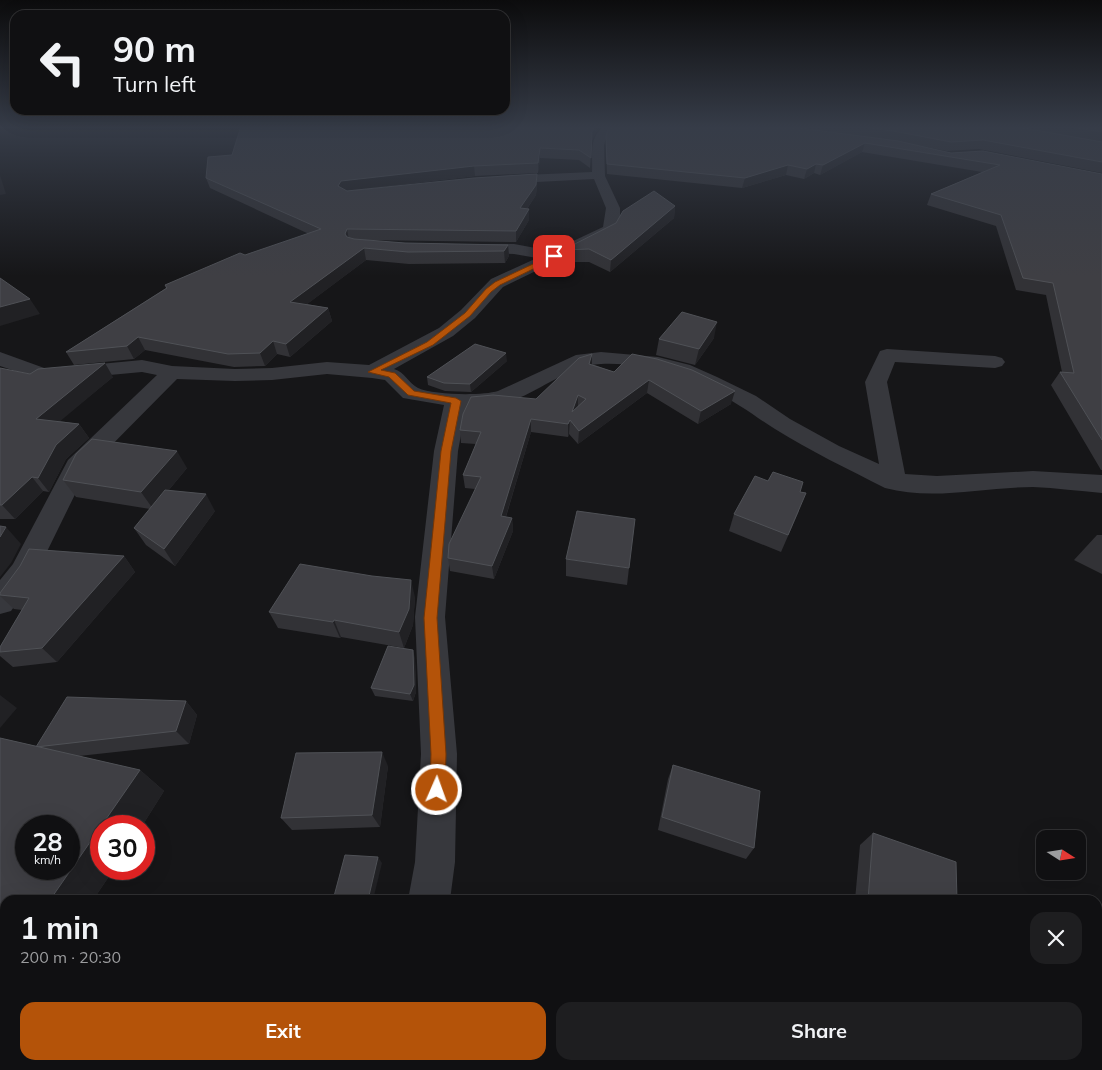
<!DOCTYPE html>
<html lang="en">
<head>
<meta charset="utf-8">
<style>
	:root { --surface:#101012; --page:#1e1e20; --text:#f1f3f6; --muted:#9c9d9f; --line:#303032; --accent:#b45309 }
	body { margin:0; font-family:Mulish,sans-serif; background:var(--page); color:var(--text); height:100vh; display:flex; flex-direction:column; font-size:19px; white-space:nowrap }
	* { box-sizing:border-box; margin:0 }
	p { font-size:16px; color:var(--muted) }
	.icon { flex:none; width:28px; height:28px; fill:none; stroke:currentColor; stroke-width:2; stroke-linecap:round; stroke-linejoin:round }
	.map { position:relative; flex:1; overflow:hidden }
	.side { position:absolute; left:0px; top:895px; width:1102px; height:175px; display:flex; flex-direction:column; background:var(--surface); border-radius:15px 15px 0 0; box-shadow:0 5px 20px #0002,0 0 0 1px var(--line) }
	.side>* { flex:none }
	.guide { position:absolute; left:10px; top:10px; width:500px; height:105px; border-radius:15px; box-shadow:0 5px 20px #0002,0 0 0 1px var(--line); background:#101012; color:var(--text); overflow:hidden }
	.needle { width:32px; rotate:102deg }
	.controls { position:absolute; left:1036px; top:830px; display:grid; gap:10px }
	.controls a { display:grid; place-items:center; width:50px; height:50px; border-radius:10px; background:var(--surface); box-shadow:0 5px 20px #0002,0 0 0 1px var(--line); font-size:25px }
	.speed { position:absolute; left:15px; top:815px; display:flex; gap:10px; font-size:25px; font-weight:700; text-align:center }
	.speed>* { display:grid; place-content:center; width:65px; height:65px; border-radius:50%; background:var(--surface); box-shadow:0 5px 20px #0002,0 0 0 1px var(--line); line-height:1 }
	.speed small { font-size:12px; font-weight:400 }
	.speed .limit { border:8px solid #d22; background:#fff; color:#111 }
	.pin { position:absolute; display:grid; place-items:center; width:42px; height:42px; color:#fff; margin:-21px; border-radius:10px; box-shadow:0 2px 8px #0006 }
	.me { position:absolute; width:55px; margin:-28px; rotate:2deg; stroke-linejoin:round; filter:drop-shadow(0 0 4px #0008) }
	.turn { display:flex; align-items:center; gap:18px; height:105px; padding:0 20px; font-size:22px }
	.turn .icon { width:65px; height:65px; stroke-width:2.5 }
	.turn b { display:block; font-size:35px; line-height:42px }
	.round { display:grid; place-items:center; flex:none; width:52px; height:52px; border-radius:15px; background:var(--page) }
	.overview { display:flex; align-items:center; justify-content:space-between; height:85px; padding:0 20px }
	h1 { font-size:30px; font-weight:700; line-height:38px }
	.action { display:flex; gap:10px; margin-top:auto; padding:10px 20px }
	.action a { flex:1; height:58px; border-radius:15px; background:var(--accent); color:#fff; font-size:20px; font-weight:700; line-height:58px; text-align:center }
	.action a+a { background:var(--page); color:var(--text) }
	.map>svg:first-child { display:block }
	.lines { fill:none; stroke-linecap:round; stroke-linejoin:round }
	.minor { fill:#37383d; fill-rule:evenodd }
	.wall { fill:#323236 }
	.shaded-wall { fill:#212124 }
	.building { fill:#3f3f44; stroke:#4f5156; fill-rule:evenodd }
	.route { fill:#b45309; stroke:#753606 }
</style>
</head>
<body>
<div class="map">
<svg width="1102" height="1070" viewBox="0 0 1102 1070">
	<rect width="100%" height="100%" fill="#161618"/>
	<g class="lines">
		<!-- minor -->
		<g class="minor">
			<path d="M605,126H619L607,135L604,145L605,176L620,208V222L614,233L503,287L475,318L453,336L394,369C405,372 408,383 418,388C433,395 482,396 498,391L576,355L601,352L658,357L690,365L717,377L756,396L790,419L839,446L879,464L865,382L880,351L887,349L995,356L1002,358L1005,362L1002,366L995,368L895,362L887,382L905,474L937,476L1033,471L1102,475V493C1079,491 1056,488 1033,487C985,487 933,501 885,488C848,469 810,451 775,429C763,422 752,413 740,406C698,380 651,362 601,364C569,366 543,389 514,400C498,407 483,408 466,408L458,451L445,617L457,754L455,862L450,900H408L415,862L421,754L415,617L434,451L444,405L403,398L385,380L372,378L327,374L272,380L235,381L177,379L87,470L33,580L11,611L0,614V580L13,564L68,460L157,375L142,372L45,381L0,366V352L47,369L142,360L172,366L235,369L272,368L327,362L369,365L439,328L461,310L491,279L537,258L514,254L471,252L465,250L463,247L465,244H514L552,251L603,227L606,208L594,179L500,184L494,180L500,176L592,172C593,154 588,137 605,126Z"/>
			<polygon points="268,1065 335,1065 333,1070 266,1070"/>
			<polygon points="386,1065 436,1065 437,1070 387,1070"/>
		</g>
	</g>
	<!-- wall -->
	<g class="wall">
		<polygon points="63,126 91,126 69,130"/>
		<polygon points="241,126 602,126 598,129 592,140 590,168 579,160 540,158 538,173 475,176 346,191 537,184 536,195 527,209 529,209 529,220 516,242 363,240 405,243 508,245 509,256 505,263 409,264 366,260 307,304 328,308 332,321 290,357 277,354 265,366 234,367 145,350 134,359 74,365 66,352 166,288 165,285 245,255 309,234 210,188 206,178 232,155"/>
		<polygon points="791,126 946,126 969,128 971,126 1102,126 1102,173 979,149 947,151 905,143 951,153 1102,174 1102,470 1101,470 1051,385 1060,372 1062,372 1046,295 1016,290 996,226 927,205 931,194 982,172 862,152 820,175 814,173 804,179 786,175 742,188 607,174 606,136 890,140"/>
		<polygon points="675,206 674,218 610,272 589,262 562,262 563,250"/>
		<polygon points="714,338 695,365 656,355 659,339"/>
		<polygon points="632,354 731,404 698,424 647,393 578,444 569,434 568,437 531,432 506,517 512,518 513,531 494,579 450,571 448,558 475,489 465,488 463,475 476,444 461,443 460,430 536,399 592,364 614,372"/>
		<polygon points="507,361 471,392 445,391 428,385 427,377"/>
		<polygon points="0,368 30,374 113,377 59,421 79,424 89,438 66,459 49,492 43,491 15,519 0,519"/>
		<polygon points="187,468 168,491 215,511 175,566 146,545 134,528 150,509 76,497 63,480"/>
		<polygon points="800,492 799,511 781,552 729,531 734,514"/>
		<polygon points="1097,535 1102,535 1102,574 1074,560"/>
		<polygon points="124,556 135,572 57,662 13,667 0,656 0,647 22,610 14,609 0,596 0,593"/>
		<polygon points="566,559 629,568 627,585 566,576"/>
		<polygon points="415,597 413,625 404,648 341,637 340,638 278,628 269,612"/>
		<polygon points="415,658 416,692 413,701 375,696 371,688"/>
		<polygon points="186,701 197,715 189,744 79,756 140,770 164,791 142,826 101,826 114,869 93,900 5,900 5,998 0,997 0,738 36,746"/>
		<polygon points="673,765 754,848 746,859 658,830 668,779"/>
		<polygon points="388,766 380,827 292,830 281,818"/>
		<polygon points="873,833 957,900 855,900 860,845"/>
	</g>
	<!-- shaded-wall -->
	<g class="shaded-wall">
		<polygon points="67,126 91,126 69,130"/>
		<polygon points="595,126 602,126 598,129 592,140 590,168 592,131"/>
		<polygon points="865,143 862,152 820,175 823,165"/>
		<polygon points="540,148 540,158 538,173 538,163"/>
		<polygon points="816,164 814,173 804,179 807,169"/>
		<polygon points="788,165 786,175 742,188 745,178"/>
		<polygon points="474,166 475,176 344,191 338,186 341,181"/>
		<polygon points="537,174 537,184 536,195 520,219 520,208"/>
		<polygon points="0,175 6,194 0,195"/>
		<polygon points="675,206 674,218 610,272 611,260"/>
		<polygon points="529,209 529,220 516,242 516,231"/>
		<polygon points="347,229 349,240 345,234"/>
		<polygon points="508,245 509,256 505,263 504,251"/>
		<polygon points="364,248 366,260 294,314 290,302"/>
		<polygon points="30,299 40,314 0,326 0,307"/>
		<polygon points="328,308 332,321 290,357 286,344"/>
		<polygon points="717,322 714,338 695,365 699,349"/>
		<polygon points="138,337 145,350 134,359 127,346"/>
		<polygon points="273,341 277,354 265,366 260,353"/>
		<polygon points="506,353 507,361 471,392 470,384"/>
		<polygon points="592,354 592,367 589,364"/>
		<polygon points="105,363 113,377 46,433 36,419"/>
		<polygon points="649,380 647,393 578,444 579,431"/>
		<polygon points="735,391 731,404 698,424 701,411"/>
		<polygon points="578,395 578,408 572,425 572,412"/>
		<polygon points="531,419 531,432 502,529 501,516"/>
		<polygon points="570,420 569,434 568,437 568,424"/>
		<polygon points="79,424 89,438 66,459 49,492 38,478 56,445"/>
		<polygon points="177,451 187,468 153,509 141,492"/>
		<polygon points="32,477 43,491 15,519 2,505"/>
		<polygon points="206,494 215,511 175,566 164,549"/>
		<polygon points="512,518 513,531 494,579 492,566"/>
		<polygon points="6,527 21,544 11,563 0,577 0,537"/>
		<polygon points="124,556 135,572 57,662 42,648"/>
		<polygon points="411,580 415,597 413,625 404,648 399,632"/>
		<polygon points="334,620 341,637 340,638 333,622"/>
		<polygon points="413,650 415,658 416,692 413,701 410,694"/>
		<polygon points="0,695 17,708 0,728"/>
		<polygon points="186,701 197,715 189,744 176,731"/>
		<polygon points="382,752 388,766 380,827 372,815"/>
		<polygon points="140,770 164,791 142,826 101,826 101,869 114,869 93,900 50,900"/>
		<polygon points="378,857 382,863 373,900 368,900"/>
		<polygon points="139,1065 169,1065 172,1070 142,1070"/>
		<polygon points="189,1065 219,1065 217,1070 187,1069"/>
	</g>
	<!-- building -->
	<g class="building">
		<polygon points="241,126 595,126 592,131 591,158 579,150 540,148 538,163 474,166 341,181 338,186 347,191 474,178 537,174 536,185 520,208 529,209 516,231 347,229 345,234 347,237 354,239 405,243 508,245 504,251 408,252 364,248 290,302 328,308 286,344 273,341 260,353 228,354 138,337 127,346 66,352 167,288 165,285 240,253 245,255 321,229 206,178 208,157 232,155"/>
		<polygon points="610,126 785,126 898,141 951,153 983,151 1102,174 1102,440 1060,372 1074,373 1053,283 1023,278 1001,215 931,194 1000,165 865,143 823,165 816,164 807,169 788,165 745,178 607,164 606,136 609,127"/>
		<polygon points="857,126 946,126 969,128 971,126 1017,126 1018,127 1102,142 1102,162 983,140 951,142 899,132"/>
		<polygon points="1066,126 1102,126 1102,132"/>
		<polygon points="654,191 675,206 611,260 589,249 563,250 616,223 623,211"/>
		<polygon points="0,278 30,299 0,307"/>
		<polygon points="682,312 717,322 699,349 659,339"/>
		<polygon points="475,344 506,353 470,384 444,383 427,377"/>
		<path d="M592,354L589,364L614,372L632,354L657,359L692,370L735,391L701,411L649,380L579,431L570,420L568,424L531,419L501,516L512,518L492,566L448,558L449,544L481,477L463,475L481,432L460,430L463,414L471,397L493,395L536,399L579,358ZM578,395L586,399L572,412Z"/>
		<polygon points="105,363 36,419 79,424 56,445 38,478 32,477 2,505 0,505 0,368 30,374 38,369"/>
		<polygon points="92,439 177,451 141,492 63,480 76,454"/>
		<polygon points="773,472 803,482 800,492 806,493 788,535 734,514 755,476 768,481"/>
		<polygon points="165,490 206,494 164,549 134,528"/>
		<polygon points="577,511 635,519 629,568 566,559"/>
		<polygon points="0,526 6,527 0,537"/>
		<polygon points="29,549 124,556 42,648 0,652 0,647 29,598 0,595 0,593 20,566"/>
		<polygon points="300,564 372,576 411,580 409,609 399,632 334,620 333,622 269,612"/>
		<polygon points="388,646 413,650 414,685 410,694 371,688"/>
		<polygon points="67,697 186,701 176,731 36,747"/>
		<path d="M0,738L140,770L50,900H5V995L0,994ZM26,826H69V869H26Z"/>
		<polygon points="382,752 372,815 281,818 296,753"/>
		<polygon points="673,765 760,791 754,848 662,817"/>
		<polygon points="873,833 956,862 957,900 868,900"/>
		<polygon points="345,855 378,857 368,900 333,900"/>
		<polygon points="5,1003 5,1052 0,1050 0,1011"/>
		<polygon points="58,1065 139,1065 142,1070 78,1070"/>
		<polygon points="167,1065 189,1065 187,1069"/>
		<polygon points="549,1065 592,1065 608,1070 548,1070"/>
	</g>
	<!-- sky -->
	<linearGradient id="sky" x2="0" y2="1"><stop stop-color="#0c0c0d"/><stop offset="0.46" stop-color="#363c48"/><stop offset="1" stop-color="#363c48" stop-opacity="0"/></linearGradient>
	<rect width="1102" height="276" fill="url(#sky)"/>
	<!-- route -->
	<polygon class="route" points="554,254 556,255 556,258 500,285 491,292 470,316 433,345 381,370 395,373 414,391 456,398 461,401 451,451 437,618 446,754 445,790 443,795 437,798 432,795 430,790 431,754 424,618 441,451 451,403 408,395 389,377 368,372 427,342 465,313 486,289 495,282"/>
</svg>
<div class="controls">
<a><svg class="needle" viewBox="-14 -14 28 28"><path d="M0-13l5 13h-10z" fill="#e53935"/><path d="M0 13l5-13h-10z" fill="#9c9d9f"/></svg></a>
</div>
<div class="speed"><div>28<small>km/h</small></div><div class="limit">30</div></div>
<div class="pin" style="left:554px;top:256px;background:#d93025"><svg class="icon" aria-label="arrive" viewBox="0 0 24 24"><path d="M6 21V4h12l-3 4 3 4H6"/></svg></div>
<svg class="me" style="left:437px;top:790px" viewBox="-20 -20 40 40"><circle r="17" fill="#b45309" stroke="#fff" stroke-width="3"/><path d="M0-11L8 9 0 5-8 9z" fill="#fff"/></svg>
<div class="guide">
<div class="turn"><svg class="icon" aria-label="left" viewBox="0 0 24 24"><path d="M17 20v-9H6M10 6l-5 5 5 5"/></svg><div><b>90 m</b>Turn left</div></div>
</div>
<section class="side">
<div class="overview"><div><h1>1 min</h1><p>200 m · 20:30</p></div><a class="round"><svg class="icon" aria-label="close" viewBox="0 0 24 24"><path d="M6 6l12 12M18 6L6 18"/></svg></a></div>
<div class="action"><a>Exit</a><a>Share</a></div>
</section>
</div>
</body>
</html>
